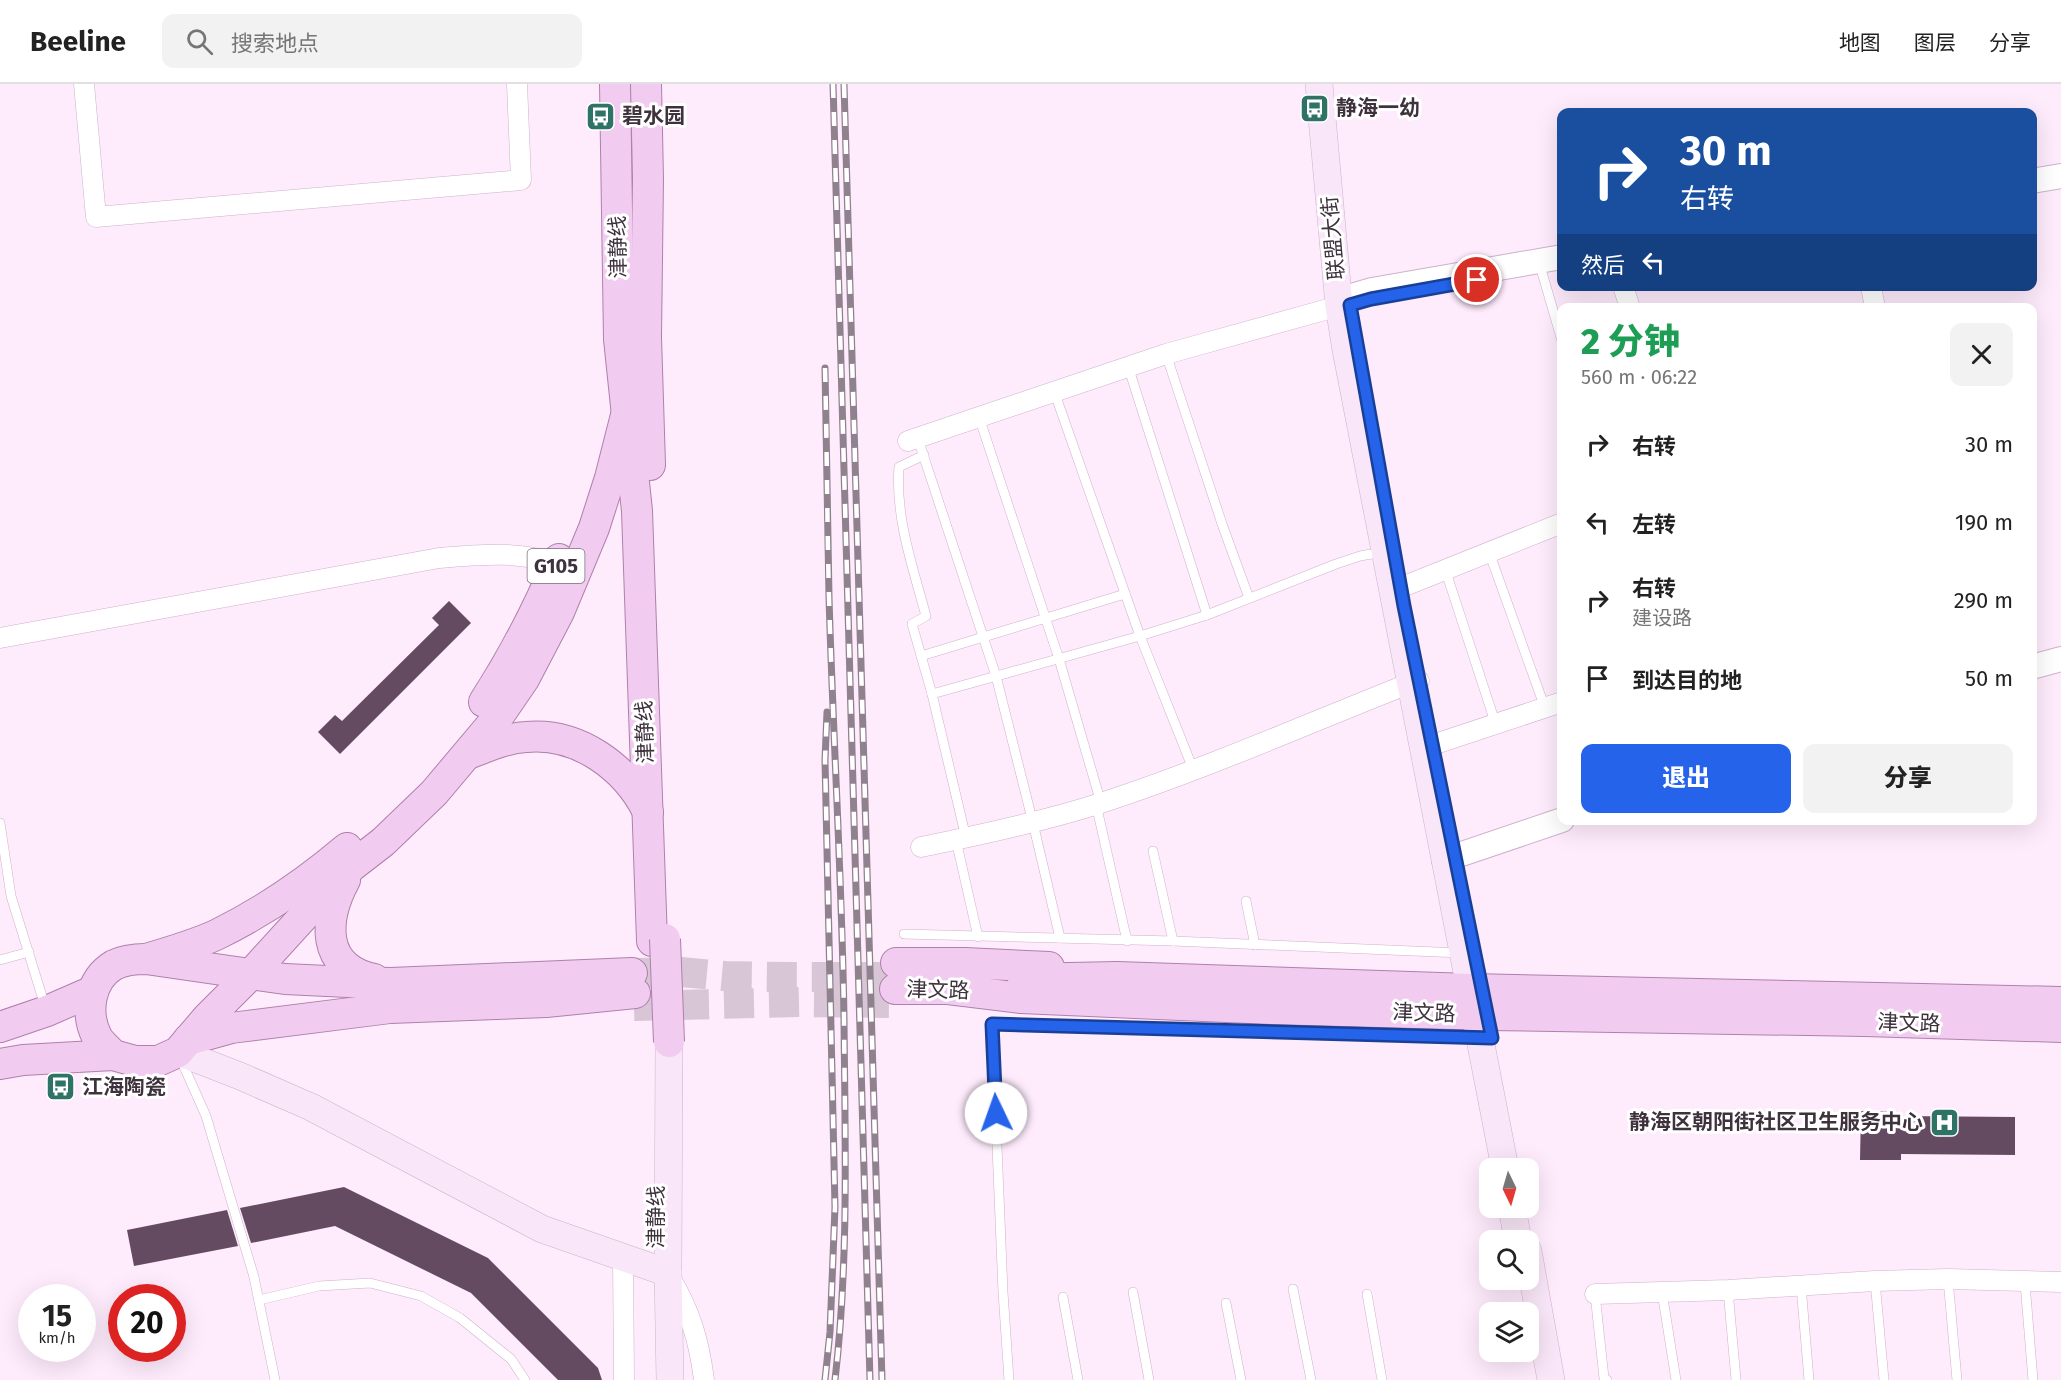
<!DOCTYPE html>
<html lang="zh">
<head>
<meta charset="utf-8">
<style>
	:root { --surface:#fff; --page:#f2f2f2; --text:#222; --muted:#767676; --line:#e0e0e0; --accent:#2563eb }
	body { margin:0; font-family:"Fira Sans","Noto Sans SC",sans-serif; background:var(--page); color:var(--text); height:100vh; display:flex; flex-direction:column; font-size:22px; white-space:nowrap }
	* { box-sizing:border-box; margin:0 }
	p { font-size:20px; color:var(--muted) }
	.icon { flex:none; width:33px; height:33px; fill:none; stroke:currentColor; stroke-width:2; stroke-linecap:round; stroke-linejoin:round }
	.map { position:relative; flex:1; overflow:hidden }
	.sheet { position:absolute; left:1557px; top:219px; width:480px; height:522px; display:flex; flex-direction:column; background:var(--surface); border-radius:12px; box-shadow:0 6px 24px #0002 }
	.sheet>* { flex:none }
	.top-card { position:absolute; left:1557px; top:24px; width:480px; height:183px; border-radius:12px; box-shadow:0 6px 24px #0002; background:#1a4fa0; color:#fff; overflow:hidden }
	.needle { width:39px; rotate:175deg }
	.buttons { position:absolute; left:1479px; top:1074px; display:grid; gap:12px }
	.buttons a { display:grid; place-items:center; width:60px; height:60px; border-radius:12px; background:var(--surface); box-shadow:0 6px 24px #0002; font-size:30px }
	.speed { position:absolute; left:18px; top:1200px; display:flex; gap:12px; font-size:30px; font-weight:700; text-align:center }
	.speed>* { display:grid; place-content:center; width:78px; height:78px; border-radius:50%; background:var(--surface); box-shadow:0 6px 24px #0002; line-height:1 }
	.speed small { font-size:15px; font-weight:400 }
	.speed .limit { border:9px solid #d22; background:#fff; color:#111 }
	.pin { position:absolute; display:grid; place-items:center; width:51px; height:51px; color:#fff; margin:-26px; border:3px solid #fff; border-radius:50%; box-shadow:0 2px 6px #0007 }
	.me { position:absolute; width:66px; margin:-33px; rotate:357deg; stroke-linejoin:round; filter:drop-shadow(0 0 4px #0008) }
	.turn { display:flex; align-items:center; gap:21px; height:126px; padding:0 24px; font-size:27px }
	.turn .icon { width:78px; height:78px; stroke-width:2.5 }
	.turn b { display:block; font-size:42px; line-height:51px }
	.then { display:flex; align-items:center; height:57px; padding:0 24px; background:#0003; gap:12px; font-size:22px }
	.round { display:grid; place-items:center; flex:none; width:63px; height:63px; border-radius:12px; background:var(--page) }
	.overview { display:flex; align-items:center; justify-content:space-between; height:102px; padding:0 24px }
	h1 { font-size:36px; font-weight:800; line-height:45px; color:#1e9e55 }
	.primary-button { display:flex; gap:12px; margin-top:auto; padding:12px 24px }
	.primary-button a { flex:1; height:69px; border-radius:12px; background:var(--accent); color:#fff; font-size:24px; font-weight:800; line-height:69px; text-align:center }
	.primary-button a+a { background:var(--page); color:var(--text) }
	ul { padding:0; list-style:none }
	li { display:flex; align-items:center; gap:18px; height:78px; padding:0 24px }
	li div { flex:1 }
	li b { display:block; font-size:22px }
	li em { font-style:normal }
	header { display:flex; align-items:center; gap:36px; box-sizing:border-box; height:84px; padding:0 30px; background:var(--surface); border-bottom:2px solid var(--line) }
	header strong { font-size:28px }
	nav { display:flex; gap:33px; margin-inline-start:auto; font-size:21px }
	.search { width:420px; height:54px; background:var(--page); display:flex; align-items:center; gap:15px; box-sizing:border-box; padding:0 21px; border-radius:12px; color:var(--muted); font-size:22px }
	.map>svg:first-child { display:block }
	.building { fill:#644b62 }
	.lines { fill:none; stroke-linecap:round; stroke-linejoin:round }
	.primary-tunnel { stroke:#d8c6d6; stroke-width:30; stroke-dasharray:30 15; stroke-linecap:butt }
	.service-casing { stroke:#cfb1cc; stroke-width:10 }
	.minor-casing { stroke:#cfb1cc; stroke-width:21 }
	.tertiary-casing { stroke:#cfb1cc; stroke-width:26 }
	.secondary-casing { stroke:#cfb1cc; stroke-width:28 }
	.primary-casing { stroke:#ae80ab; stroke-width:32 }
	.service { stroke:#fff; stroke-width:9 }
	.minor { stroke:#fff; stroke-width:20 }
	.tertiary { stroke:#fff; stroke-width:24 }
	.secondary { stroke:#f9e6f8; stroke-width:27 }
	.primary { stroke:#f2ccf0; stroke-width:30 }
	.rail-casing { stroke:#90818f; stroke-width:7 }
	.rail { stroke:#fff; stroke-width:4.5; stroke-dasharray:14; stroke-linecap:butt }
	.primary-bridge-casing { stroke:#ae80ab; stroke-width:32; stroke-linecap:butt }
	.primary-bridge { stroke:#f2ccf0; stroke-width:30 }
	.route-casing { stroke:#184099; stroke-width:15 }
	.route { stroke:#2563eb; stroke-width:10 }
	.labels { text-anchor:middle; stroke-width:6; stroke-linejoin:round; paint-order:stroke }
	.shield { fill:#fff; stroke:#787077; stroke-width:1.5 }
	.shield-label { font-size:20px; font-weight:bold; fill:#3e323d }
	.poi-label { font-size:21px; font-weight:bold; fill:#3e323d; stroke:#fff; text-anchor:start }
	.street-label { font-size:21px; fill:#3e323d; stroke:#fff }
</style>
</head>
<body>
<header>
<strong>Beeline</strong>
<div class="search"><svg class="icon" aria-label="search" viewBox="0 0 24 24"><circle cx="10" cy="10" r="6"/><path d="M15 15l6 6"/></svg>搜索地点</div>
<nav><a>地图</a><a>图层</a><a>分享</a></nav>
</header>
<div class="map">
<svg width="2061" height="1296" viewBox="0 0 2061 1296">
	<rect width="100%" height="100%" fill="#feebfc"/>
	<!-- building -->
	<g class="building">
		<polygon points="449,517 471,539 340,670 318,648 335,631 342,637 439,541 432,534"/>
		<polygon points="1861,1027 1900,1028 1900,1032 2015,1033 2015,1071 1901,1070 1901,1076 1860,1076"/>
		<polygon points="344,1103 488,1174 598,1284 602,1296 558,1296 471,1209 335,1142 251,1159 240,1124"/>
		<polygon points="227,1126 238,1162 134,1182 127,1146"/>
	</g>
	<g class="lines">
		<!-- primary-tunnel -->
		<g class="primary-tunnel">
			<polyline points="632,889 681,888 725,892 791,893 896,893"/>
			<polyline points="634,922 801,918 894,919"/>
		</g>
		<defs>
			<g id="service">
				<polyline points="1539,178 1562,257"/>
				<polyline points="1166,270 1222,440 1249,514"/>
				<polyline points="1128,282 1207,531"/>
				<polyline points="1054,307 1140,552 1193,685"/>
				<polyline points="979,333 1059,575 1101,719"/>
				<polyline points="918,355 996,592 1033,739 1060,854"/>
				<path d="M924,371L899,383C895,433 913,484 926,532L912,540L932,610L966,754"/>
				<polyline points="1489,468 1545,624"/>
				<polyline points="1445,485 1496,641"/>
				<polyline points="921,572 1125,510"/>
				<polyline points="932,610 1140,552 1207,531 1336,480 1360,472 1383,468"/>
				<polyline points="1096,720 1127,857"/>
				<polyline points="0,739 11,812 45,922"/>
				<polyline points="956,756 978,853"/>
				<polyline points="1153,767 1173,857"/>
				<polyline points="1246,817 1255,861"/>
				<polyline points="904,850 1173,857 1461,869"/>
				<polyline points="0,876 29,868"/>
				<polyline points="181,976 206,1032 254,1193 275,1296"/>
				<polyline points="1948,1195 1957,1296"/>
				<polyline points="1875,1197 1884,1296"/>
				<polyline points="2025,1199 2033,1296"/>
				<polyline points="1801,1202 1809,1296"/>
				<polyline points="1293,1205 1311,1296"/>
				<polyline points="1728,1206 1736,1296"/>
				<polyline points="1133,1208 1149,1296"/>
				<polyline points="1662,1208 1676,1296"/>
				<polyline points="1367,1210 1382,1296"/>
				<polyline points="1595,1210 1604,1294 1607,1296"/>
				<polyline points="1063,1213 1078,1296"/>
				<polyline points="259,1216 319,1202 370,1199 421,1212 460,1234 511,1275 525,1296"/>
				<polyline points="1226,1219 1241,1296"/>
				<polyline points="1009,1296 1003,1208 992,940 1478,954"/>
			</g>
			<g id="minor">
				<polyline points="84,0 96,133 521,96 517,0"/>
				<polyline points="1623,202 1630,224"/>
				<polyline points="1871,202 1875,224"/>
				<polyline points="908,357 1166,270 1339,222"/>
				<polyline points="1392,507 1562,439"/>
				<path d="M0,554L439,474C483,470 527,466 568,484"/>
				<polyline points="1423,664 1562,618"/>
				<path d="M921,763C981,751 1042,738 1101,719C1202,686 1300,643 1398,604L1419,597"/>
				<polyline points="623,1172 624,1296"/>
				<path d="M669,1192C690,1226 699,1256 704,1296"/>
				<polyline points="1595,1210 1728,1206 1875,1197 1948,1195 2061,1198"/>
			</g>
			<g id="tertiary">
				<polyline points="2032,97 2061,92"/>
				<polyline points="1339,222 1348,213 1372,206 1562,173"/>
				<polyline points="2032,583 2061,575"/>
				<polyline points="1444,776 1562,736"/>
			</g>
			<g id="secondary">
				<polyline points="1319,0 1339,222 1346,266 1505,1084"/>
				<polyline points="669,958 668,1189 670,1296"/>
				<polyline points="178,968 240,992 311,1023 542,1145 668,1189"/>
				<polyline points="1512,1124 1518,1156"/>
				<polyline points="1528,1167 1551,1296"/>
			</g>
			<g id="primary">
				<polyline points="615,0 619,255 637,427 652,857"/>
				<polyline points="646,0 648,95 646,253 650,381"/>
				<path d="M484,618C513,573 538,525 559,475"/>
				<path d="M468,670C487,663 506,654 526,653C578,648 626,683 648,728"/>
				<path d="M345,796C324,835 320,884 374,895"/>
				<path d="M146,875C170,868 194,861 216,851C263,828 307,798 347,764"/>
				<polyline points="896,879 965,879 1049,883"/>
				<polyline points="1023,895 1117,893 1470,905 2061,918"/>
				<polyline points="895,905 948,905 1021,914 1272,925 1488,931 1865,937 2061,943"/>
				<polyline points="0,943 47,927 93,907"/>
				<polyline points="188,956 231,944 390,924 546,918 635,909"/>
				<path d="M113,971C108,965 101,960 97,953C85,929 89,896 114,881C124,876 135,875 146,875L285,895L348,898L391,899L632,889"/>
				<polyline points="0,980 23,976 113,971 135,977 158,977 178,968 208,933 252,889 324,810 352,782 383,758 434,709 498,633 524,595 559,528 594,444 610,394 646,253"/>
			</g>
		</defs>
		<!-- service casing -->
		<use href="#service" class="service-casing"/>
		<!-- minor casing -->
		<use href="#minor" class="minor-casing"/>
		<!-- tertiary casing -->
		<use href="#tertiary" class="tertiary-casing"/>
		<!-- secondary casing -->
		<use href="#secondary" class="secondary-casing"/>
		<!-- primary casing -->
		<use href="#primary" class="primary-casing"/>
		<!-- service -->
		<use href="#service" class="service"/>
		<!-- minor -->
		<use href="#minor" class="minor"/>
		<!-- tertiary -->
		<use href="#tertiary" class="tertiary"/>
		<!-- secondary -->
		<use href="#secondary" class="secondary"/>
		<!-- primary -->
		<use href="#primary" class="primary"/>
		<defs>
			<g id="rail">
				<polyline points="833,0 870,1296"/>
				<polyline points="844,0 882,1296"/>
				<path d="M825,284C827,360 827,437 829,513C833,654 842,794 844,935C845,1056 849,1176 835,1296"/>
				<polyline points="825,1296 830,1248 835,1123 825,676 827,628"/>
			</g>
		</defs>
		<!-- rail casing -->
		<use href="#rail" class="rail-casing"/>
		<!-- rail -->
		<use href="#rail" class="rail"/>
		<defs>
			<polyline id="primary-bridge" points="665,855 669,958"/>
		</defs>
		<!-- primary-bridge casing -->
		<use href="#primary-bridge" class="primary-bridge-casing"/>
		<!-- primary-bridge -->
		<use href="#primary-bridge" class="primary-bridge"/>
	</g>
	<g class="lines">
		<defs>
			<polyline id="route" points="996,1029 992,940 1492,954 1404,522 1350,221 1371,215 1477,196"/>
		</defs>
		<!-- route casing -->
		<use href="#route" class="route-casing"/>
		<!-- route -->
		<use href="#route" class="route"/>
	</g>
	<!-- icons -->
	<defs>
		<symbol id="bus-square" viewBox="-11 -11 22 22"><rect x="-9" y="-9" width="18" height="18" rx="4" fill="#2e7366" stroke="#fff"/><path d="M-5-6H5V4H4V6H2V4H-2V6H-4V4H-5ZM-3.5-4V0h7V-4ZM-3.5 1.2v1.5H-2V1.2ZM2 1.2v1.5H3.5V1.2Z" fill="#fff"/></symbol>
		<symbol id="hospital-square" viewBox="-11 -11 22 22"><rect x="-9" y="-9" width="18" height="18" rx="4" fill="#2e7366" stroke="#fff"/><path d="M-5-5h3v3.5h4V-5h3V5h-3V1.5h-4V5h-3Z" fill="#fff"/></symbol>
	</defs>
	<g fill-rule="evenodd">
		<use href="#bus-square" x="1298" y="8" width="33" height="33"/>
		<use href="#bus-square" x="584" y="16" width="33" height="33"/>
		<use href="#bus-square" x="44" y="986" width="33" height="33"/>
		<use href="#hospital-square" x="1928" y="1022" width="33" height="33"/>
	</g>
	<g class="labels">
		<!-- shield labels -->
		<rect class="shield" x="527.5" y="465" width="57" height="34" rx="4.5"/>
		<g class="shield-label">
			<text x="556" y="489">G105</text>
		</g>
		<!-- poi labels -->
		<g class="poi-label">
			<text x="1336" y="31">静海一幼</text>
			<text x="622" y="39">碧水园</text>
			<text x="82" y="1010">江海陶瓷</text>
			<text x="1923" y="1045" text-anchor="end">静海区朝阳街社区卫生服务中心</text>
		</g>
		<!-- street labels -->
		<g class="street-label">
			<text transform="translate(1333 154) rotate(-95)" y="7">联盟大街</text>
			<text transform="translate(618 163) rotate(-91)" y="7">津静线</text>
			<text transform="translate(645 648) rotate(-92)" y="7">津静线</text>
			<text transform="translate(938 906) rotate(2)" y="7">津文路</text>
			<text transform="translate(1424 929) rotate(2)" y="7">津文路</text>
			<text transform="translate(1909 939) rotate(2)" y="7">津文路</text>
			<text transform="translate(656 1133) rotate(-90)" y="7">津静线</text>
		</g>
	</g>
</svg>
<div class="buttons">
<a><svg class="needle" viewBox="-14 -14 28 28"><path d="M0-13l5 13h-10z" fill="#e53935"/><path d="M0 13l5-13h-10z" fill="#767676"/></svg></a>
<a><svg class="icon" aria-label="search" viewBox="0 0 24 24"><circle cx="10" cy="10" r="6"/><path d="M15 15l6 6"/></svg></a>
<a><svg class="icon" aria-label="layers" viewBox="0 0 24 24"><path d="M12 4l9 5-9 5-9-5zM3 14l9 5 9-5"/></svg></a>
</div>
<div class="speed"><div>15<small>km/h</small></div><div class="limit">20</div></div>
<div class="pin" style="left:1477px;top:196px;background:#d93025"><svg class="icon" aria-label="arrive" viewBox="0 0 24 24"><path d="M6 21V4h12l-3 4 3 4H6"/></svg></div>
<svg class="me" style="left:996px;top:1029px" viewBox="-20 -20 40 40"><circle r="19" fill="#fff"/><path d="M0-13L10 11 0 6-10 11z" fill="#2563eb"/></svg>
<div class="top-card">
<div class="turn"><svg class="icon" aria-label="right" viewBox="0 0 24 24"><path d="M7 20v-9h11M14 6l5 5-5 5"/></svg><div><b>30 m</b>右转</div></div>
<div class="then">然后<svg class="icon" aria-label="left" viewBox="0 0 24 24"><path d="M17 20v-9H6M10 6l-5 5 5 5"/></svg></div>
</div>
<section class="sheet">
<div class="overview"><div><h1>2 分钟</h1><p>560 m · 06:22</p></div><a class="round"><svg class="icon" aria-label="close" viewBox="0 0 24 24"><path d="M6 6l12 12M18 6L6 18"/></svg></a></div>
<ul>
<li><svg class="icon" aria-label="right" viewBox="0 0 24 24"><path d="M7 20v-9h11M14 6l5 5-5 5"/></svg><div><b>右转</b></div><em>30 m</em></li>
<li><svg class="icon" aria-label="left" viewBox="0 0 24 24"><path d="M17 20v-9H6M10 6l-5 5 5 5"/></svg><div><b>左转</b></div><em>190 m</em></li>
<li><svg class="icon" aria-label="right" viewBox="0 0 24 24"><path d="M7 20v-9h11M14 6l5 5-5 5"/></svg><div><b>右转</b><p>建设路</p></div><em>290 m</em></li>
<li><svg class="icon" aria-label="arrive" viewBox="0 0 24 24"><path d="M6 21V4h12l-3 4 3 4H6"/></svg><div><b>到达目的地</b></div><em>50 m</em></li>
</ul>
<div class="primary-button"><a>退出</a><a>分享</a></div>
</section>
</div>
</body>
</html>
